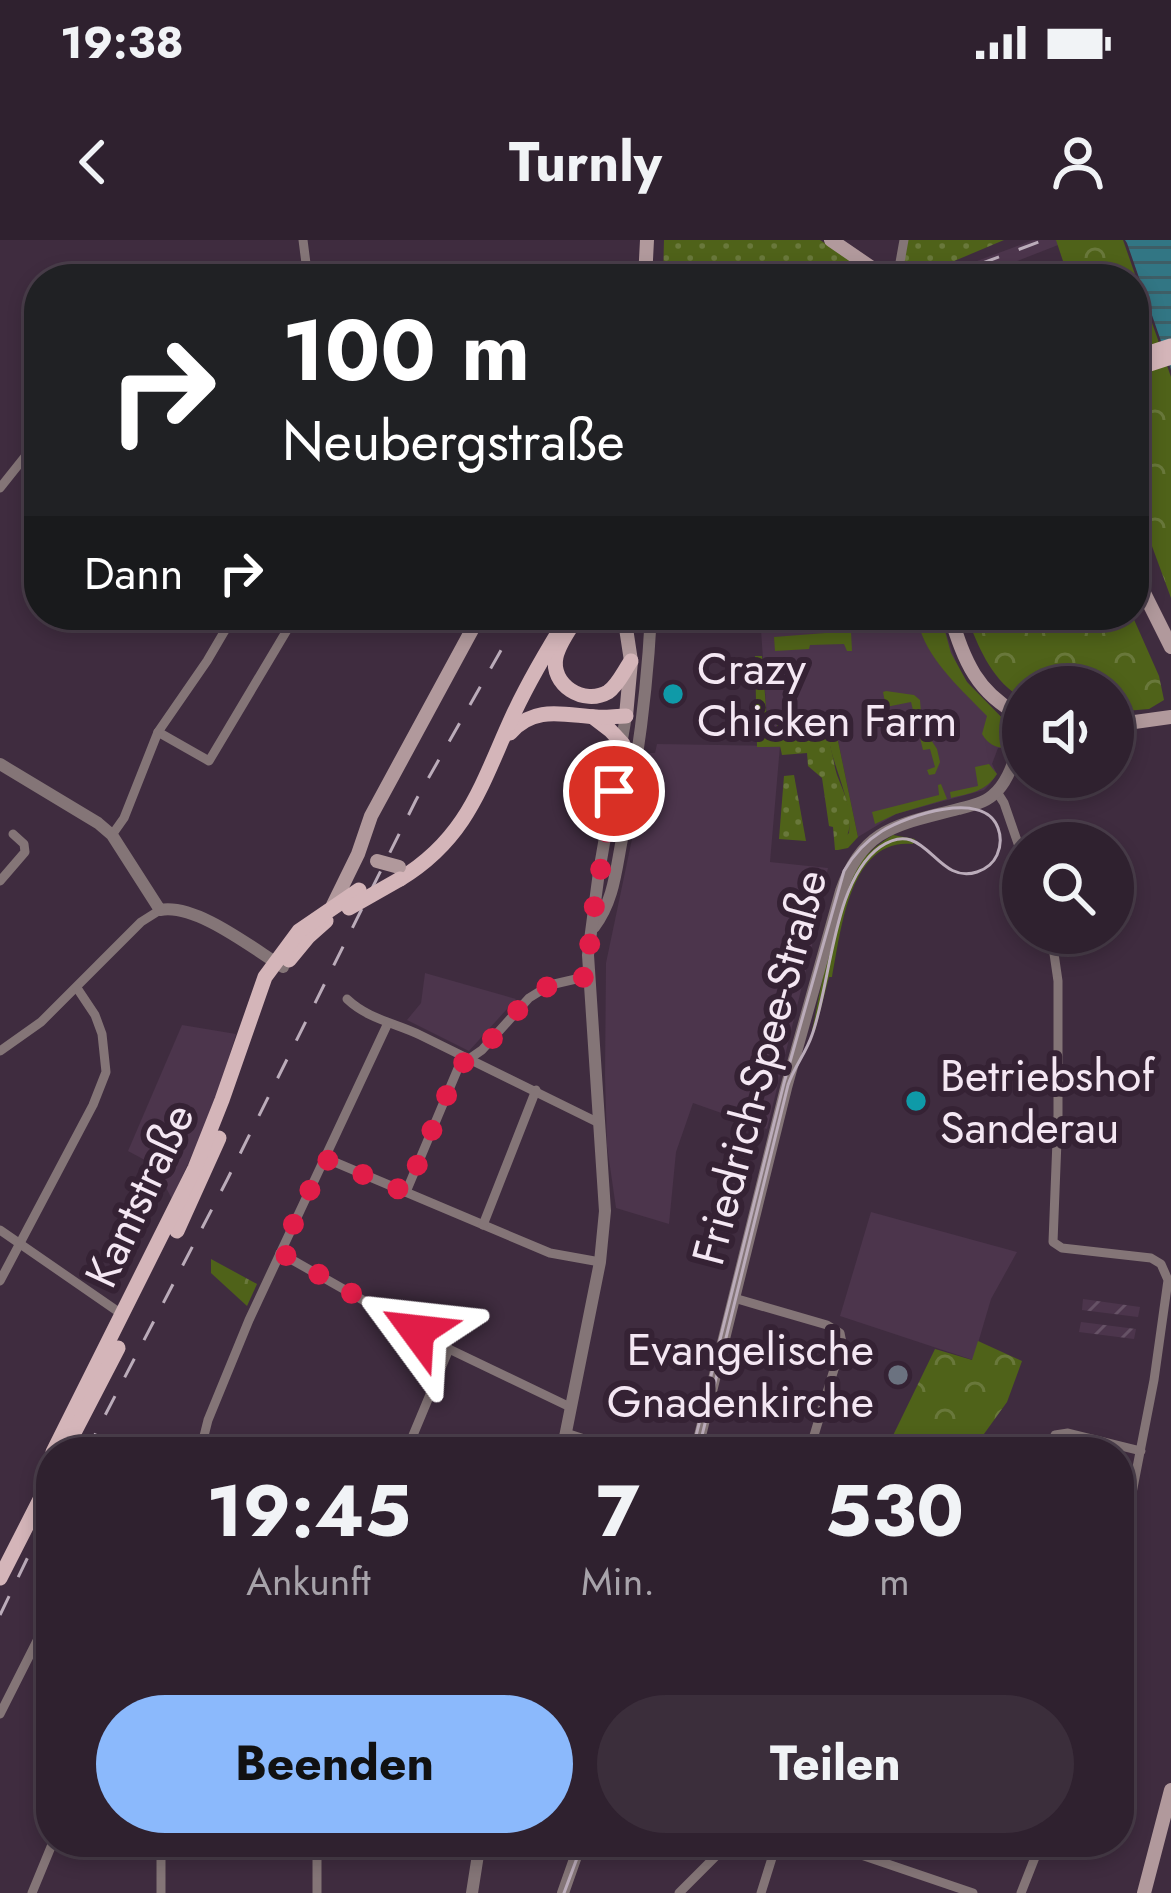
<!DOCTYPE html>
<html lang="de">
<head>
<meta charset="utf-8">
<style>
	:root { --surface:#2f212f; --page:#3b2e3b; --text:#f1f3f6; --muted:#a7a3aa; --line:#4a3e4b; --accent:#8bb9fc }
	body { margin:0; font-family:Jost,sans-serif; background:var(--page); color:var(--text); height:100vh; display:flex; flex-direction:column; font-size:45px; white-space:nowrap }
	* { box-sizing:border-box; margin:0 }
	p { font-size:39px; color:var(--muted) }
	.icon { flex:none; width:66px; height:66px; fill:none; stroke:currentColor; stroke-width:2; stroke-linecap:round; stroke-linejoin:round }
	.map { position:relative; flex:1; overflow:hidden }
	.side { position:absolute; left:36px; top:1197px; width:1098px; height:420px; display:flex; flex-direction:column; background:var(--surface); border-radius:48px; box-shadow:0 6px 18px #0003,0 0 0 3px var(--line) }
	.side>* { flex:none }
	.hud { position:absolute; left:24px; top:24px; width:1125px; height:366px; border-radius:48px; box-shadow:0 6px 18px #0003,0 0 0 3px var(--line); background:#202124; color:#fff; overflow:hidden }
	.fabs { position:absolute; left:1002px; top:426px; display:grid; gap:24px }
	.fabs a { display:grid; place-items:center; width:132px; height:132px; border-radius:50%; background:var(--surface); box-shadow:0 6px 18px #0003,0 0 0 3px var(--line); font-size:60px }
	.pin { position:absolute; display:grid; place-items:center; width:102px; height:102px; color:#fff; margin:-51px; border:6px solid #fff; border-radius:50%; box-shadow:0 3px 12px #0007 }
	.me { position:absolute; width:132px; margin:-66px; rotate:300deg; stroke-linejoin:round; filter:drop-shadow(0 0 9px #0008) }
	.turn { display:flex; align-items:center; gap:42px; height:252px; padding:0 60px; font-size:54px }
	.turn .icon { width:156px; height:156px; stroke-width:2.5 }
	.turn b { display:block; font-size:84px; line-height:102px }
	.then { display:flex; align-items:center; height:114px; padding:0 60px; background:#0003; gap:24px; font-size:45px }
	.eta { display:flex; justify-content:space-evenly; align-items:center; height:204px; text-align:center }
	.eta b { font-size:72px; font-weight:700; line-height:84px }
	.primary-button { display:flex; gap:24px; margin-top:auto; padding:24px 60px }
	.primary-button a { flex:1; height:138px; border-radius:72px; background:var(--accent); color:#111; font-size:48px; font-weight:700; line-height:138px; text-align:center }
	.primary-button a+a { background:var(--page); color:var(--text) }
	.status { display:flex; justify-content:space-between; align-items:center; height:84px; padding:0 60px; background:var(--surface); direction:ltr }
	.status svg { height:33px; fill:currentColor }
	header { display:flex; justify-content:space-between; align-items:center; height:156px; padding:0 60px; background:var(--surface); font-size:54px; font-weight:700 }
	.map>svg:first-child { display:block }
	.built { fill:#4c354c }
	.industrial { fill:url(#industrial-furrows) }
	.grass { fill:#4f6219 }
	.park { fill:url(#park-crowns) }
	.garden { fill:url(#garden-dots) }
	.water { fill:url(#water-rules) }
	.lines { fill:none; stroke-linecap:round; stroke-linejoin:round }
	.minor { stroke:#847577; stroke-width:9 }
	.tertiary { stroke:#847577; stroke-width:12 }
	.secondary { stroke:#b1999c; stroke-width:14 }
	.primary { stroke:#d4b5b9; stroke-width:15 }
	.tram { stroke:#bbacba; stroke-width:3 }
	.rail { stroke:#bbacba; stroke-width:3; stroke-dasharray:21 21; stroke-linecap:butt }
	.secondary-bridge { stroke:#b1999c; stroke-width:14 }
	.primary-bridge { stroke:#d4b5b9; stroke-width:15 }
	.route { stroke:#e11d48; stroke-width:21; stroke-dasharray:0 37.8 }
	.culture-dot { fill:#0f9aa8; stroke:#352234; stroke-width:4.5 }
	.worship-dot { fill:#6b7280; stroke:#352234; stroke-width:4.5 }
	.labels { text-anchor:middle; stroke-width:12; stroke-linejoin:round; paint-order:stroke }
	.poi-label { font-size:45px; fill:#f4e7f3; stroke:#352234; text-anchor:start }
	.street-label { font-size:45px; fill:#f4e7f3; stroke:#352234 }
</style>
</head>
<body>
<div class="status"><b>19:38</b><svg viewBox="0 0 49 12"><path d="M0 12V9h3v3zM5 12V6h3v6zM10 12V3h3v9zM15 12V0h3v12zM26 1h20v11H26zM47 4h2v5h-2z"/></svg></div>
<header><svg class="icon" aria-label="back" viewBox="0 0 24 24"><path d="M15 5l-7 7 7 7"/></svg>Turnly<svg class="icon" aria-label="person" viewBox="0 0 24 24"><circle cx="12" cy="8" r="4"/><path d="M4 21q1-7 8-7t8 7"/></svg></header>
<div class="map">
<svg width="1171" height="1653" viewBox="0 0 1171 1653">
	<defs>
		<pattern id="industrial-furrows" width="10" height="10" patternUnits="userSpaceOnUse" patternTransform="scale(3)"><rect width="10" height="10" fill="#4c354c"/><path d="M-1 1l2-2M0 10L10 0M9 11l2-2" fill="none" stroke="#665266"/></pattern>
		<pattern id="park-crowns" width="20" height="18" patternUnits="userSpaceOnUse" patternTransform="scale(3)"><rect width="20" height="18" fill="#4f6219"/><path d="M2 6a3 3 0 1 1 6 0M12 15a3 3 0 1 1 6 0" fill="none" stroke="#69783b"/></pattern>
		<pattern id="garden-dots" width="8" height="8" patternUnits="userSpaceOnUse" patternTransform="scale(3)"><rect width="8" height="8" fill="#4f6219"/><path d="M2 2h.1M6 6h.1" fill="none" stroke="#69783b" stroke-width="1.8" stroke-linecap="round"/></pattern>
		<pattern id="water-rules" width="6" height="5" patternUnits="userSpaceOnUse" patternTransform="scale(3)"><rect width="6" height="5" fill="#327684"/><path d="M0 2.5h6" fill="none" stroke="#3e5e66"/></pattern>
	</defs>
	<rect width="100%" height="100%" fill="#3f2c3f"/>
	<!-- built -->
	<g class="built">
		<polygon points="1033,0 1071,0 971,39 929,39"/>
		<polygon points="760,375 936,375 938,383 943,384 958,428 967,442 1011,487 1007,508 998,508 992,524 997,534 990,544 984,550 896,574 858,597 837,496 768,494"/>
		<polygon points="657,504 780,506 770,622 828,628 816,679 818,680 815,693 767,889 693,863 676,912 669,984 616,968 607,906 605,836 606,723 650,513 655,513"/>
		<polygon points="425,733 516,759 469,811 407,780 421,763"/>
		<polygon points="182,785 236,794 214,866 172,959 154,925 128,911"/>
		<polygon points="871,972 1017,1012 991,1059 973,1120 840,1076"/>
	</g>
	<!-- industrial -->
	<g class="industrial">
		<polygon points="1083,1059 1140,1067 1138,1077 1082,1070"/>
		<polygon points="1081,1082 1136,1089 1134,1099 1079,1092"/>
	</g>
	<!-- grass -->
	<g class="grass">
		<path d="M929,383L943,384L951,413L967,442L1011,487L1007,508C995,508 988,504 982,494L987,476C963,451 930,422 920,389L923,384Z"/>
		<polygon points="851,391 852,411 847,411 844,404 810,405 809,409 775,411 774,397"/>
		<path d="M755,416H762L768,493H777V485L787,484L790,493L837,496L858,597L848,608L838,610L837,603L849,593C852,562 837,536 830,506L757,507Z"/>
		<polygon points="886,451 914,455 920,460 922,486 937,509 940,522 935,534 929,535 927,530 935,527 930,509 923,510 911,462 886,467 883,452"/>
		<path d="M989,524L997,534C985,552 971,553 951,558L950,552L978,546L975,527Z"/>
		<polygon points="941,544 947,559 896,574 875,584 872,572 939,555 938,545"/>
		<path d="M893,595L915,599L913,604C849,597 841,692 832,737H829L815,791L812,790C822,746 833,674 853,634C861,617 877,605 893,595Z"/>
	</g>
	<!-- park -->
	<g class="park">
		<polygon points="1056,0 1123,0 1171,137 1171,358 1134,257 1134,39 1069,39"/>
		<path d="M966,375H1132L1159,436L1164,460L1149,469L1113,472V447H1023V459C991,440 979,408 966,375Z"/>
		<polygon points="211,1019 257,1044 247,1066 211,1033"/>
		<polygon points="978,1101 1022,1121 1007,1162 971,1212 885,1212 935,1109 972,1120"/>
	</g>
	<!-- garden -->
	<g class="garden">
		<polygon points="664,0 820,0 876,37 663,39"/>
		<polygon points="908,0 1004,0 914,38 901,39"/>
		<path d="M830,505C833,515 834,526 837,535C846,558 857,579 844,603L838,604V610H835L833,587L829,586L822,538L808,526L807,513L782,515L780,506Z"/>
		<polygon points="794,535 806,601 779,599 784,536"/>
	</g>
	<!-- water -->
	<polygon class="water" points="1125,0 1171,0 1171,130 1127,3"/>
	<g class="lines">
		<!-- minor -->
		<g class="minor">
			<polyline points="303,0 308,39"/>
			<polyline points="897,39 904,0"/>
			<polyline points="0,248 39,199"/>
			<polyline points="158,492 209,521 296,375"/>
			<polyline points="997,552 1004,563 1023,618"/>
			<polyline points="112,595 124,578 158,492 207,421 234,375"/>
			<polyline points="0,641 25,612 24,604 13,594"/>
			<polyline points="1051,693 1058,741 1058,875 1053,1002 1062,1008 1151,1018 1161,1024 1168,1040 1154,1140 1119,1320"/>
			<path d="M347,759C368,779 395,783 420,795L599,883"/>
			<polyline points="0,811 41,782 141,682 160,670"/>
			<polyline points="325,918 550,1013 600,1022"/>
			<polyline points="406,952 459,826 482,810 529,758 550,745 589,736"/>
			<polyline points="483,985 536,850"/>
			<polyline points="0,990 123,1075"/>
			<polyline points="280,1013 449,1109 570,1167"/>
			<polyline points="0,1041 93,865 106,832 102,794 95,775 77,748"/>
			<polyline points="734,1058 827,1085 840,1093 842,1103 809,1212"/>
			<polyline points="566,1193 624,1212"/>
			<polyline points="1051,1210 1055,1195 1068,1193 1141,1211"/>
			<polyline points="200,1212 208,1180 249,1080 387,785"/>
			<polyline points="406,1212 449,1109"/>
			<polyline points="0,1474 51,1373"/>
			<polyline points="317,1602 317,1653"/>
			<polyline points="823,1602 973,1653"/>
			<polyline points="32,1653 53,1602"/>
			<polyline points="161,1653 161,1602"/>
			<polyline points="679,1653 730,1602"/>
			<polyline points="761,1653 777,1602"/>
			<polyline points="1021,1653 1041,1602"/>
		</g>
		<!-- tertiary -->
		<g class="tertiary">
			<path d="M0,524L98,583L112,595L160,670C196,663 252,708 283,727"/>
			<path d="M594,687C614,661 616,629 622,599C638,523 647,452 651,375"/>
			<polyline points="562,1212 600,1022 605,971 588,715 599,632 626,476"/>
			<path d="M696,1212L786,848L841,651C863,587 898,585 958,569C970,566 984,563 993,555C1010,541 1015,515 1023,496"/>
			<polyline points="472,1653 480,1602"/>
			<polyline points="563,1653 581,1602"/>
		</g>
		<!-- secondary -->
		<g class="secondary">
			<polyline points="831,0 888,39"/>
			<polyline points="645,39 647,0"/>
			<polyline points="1134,333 1171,407"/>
			<polyline points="624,375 631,421 626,476"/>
			<path d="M950,375C965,422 976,453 1023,477"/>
			<polyline points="1113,485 1171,477"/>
			<polyline points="333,665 358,614 371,576 480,375"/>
			<polyline points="1144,1653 1171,1550"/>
		</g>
		<!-- primary -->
		<g class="primary">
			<polyline points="1134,118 1171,106"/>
			<polyline points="1134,129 1171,117"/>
			<path d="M579,375C571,387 559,403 556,417C550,445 584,466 608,452C618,445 624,431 631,421"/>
			<polyline points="593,477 610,490 623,504"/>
			<path d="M510,493C534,465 564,475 596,477C606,478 616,476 626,476"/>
			<path d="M400,639C469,597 482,542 514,473C530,439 549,407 569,375"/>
			<polyline points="289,720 308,697 326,681"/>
			<polyline points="177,991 219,898"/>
			<polyline points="53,1212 195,928 222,860 265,737 299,691 359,650"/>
			<polyline points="64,1212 118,1108"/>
			<polyline points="0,1338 51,1238"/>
		</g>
		<!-- tram -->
		<g class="tram">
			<path d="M692,1212L784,843L844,631C853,615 866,601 882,591C906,576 984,549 998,588C1001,596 1001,606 997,615C993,624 986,629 977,632C935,646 926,575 880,607C833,640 831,743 812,795C806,813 794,827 788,845L698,1212"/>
			<polyline points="564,1653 583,1602"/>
		</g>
		<!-- rail -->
		<g class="rail">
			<polyline points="940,39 1044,0"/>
			<polyline points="86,1212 227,940 416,560 521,375"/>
			<polyline points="0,1375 51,1269"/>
		</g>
		<!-- secondary-bridge -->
		<polyline class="secondary-bridge" points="377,621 399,627"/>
		<!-- primary-bridge -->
		<polyline class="primary-bridge" points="349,668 400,639"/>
	</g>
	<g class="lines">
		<!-- route -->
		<polyline class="route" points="417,1091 280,1012 325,919 406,952 459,826 482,810 529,758 550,745 589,736 590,692 614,551"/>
	</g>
	<!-- markers -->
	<g class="culture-dot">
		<circle cx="673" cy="454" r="12"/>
		<circle cx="916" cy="861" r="12"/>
	</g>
	<circle class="worship-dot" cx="898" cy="1135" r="12"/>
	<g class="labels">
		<!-- poi labels -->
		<g class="poi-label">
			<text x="697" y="444">Crazy<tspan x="697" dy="52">Chicken Farm</tspan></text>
			<text x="940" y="851">Betriebshof<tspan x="940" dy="52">Sanderau</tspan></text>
			<text x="874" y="1125" text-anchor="end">Evangelische<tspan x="874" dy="52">Gnadenkirche</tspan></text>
		</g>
		<!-- street labels -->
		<g class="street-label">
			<text transform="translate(759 827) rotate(-75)" y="16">Friedrich-Spee-Straße</text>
			<text transform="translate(139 955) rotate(-65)" y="16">Kantstraße</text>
		</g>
	</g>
</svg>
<div class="fabs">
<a><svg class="icon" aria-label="sound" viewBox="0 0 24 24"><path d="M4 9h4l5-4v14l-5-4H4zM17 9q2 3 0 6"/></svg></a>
<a><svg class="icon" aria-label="search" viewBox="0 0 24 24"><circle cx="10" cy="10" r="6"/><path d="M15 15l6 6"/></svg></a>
</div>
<div class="pin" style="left:614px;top:551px;background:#d93025"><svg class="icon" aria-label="arrive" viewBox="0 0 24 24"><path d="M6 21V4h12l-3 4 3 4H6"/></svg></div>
<svg class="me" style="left:417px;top:1091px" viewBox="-20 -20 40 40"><path d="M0-17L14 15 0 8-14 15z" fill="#e11d48" stroke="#fff" stroke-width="4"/></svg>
<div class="hud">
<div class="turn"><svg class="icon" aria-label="right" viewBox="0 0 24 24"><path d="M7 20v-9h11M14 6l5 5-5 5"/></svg><div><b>100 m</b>Neubergstraße</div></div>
<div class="then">Dann<svg class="icon" aria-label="right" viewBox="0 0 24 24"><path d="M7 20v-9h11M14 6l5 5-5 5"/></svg></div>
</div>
<section class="side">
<div class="eta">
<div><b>19:45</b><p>Ankunft</p></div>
<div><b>7</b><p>Min.</p></div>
<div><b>530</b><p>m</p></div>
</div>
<div class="primary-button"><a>Beenden</a><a>Teilen</a></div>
</section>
</div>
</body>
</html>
